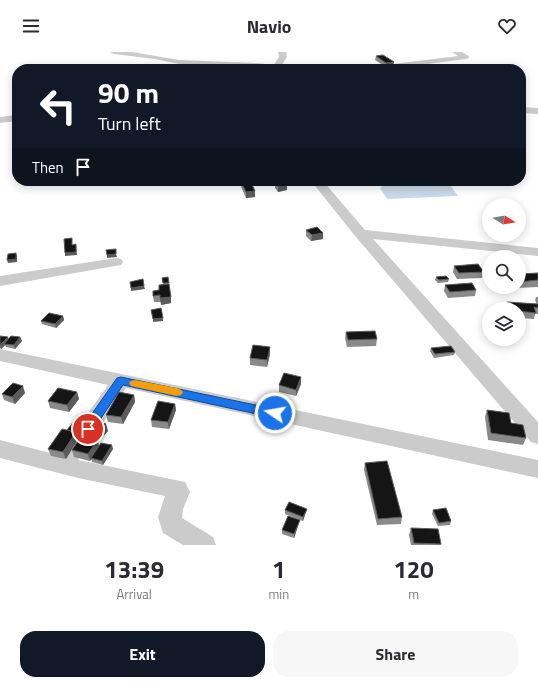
<!DOCTYPE html>
<html lang="en">
<head>
<meta charset="utf-8">
<style>
	:root { --surface:#fff; --page:#f7f7f7; --text:#2b2b33; --muted:#7c7c81; --accent:#111827 }
	body { margin:0; font-family:"Titillium Web",sans-serif; background:var(--page); color:var(--text); height:100vh; display:flex; flex-direction:column; font-size:15px; white-space:nowrap }
	* { box-sizing:border-box; margin:0 }
	p { font-size:13px; color:var(--muted) }
	.icon { flex:none; width:22px; height:22px; fill:none; stroke:currentColor; stroke-width:2; stroke-linecap:round; stroke-linejoin:round }
	.map { position:relative; height:493px; overflow:hidden }
	.side { display:flex; flex-direction:column; background:var(--surface); flex:1 }
	.side>* { flex:none }
	.guide { position:absolute; left:12px; top:12px; width:514px; height:122px; border-radius:16px; box-shadow:0 2px 10px #0003; background:#111827; color:#fff; overflow:hidden }
	.needle { width:26px; rotate:101deg }
	.fabs { position:absolute; left:482px; top:146px; display:grid; gap:8px }
	.fabs a { display:grid; place-items:center; width:44px; height:44px; border-radius:50%; background:var(--surface); box-shadow:0 2px 10px #0003; font-size:20px }
	.pin { position:absolute; display:grid; place-items:center; width:34px; height:34px; color:#fff; margin:-17px; border:2px solid #fff; border-radius:50%; box-shadow:0 1px 4px #0007 }
	.me { position:absolute; width:44px; margin:-22px; rotate:282deg; stroke-linejoin:round; filter:drop-shadow(0 0 3px #0008) }
	.turn { display:flex; align-items:center; gap:14px; height:84px; padding:0 20px; font-size:18px }
	.turn .icon { width:52px; height:52px; stroke-width:2.5 }
	.turn b { display:block; font-size:28px; line-height:34px }
	.then { display:flex; align-items:center; height:38px; padding:0 20px; background:#0003; gap:8px; font-size:15px }
	.eta { display:flex; justify-content:space-evenly; align-items:center; height:68px; text-align:center }
	.eta b { font-size:24px; font-weight:700; line-height:28px }
	.cta { display:flex; gap:8px; margin-top:auto; padding:8px 20px }
	.cta a { flex:1; height:46px; border-radius:16px; background:var(--accent); color:#fff; font-size:16px; font-weight:700; line-height:46px; text-align:center }
	.cta a+a { background:var(--page); color:var(--text) }
	header { display:flex; justify-content:space-between; align-items:center; height:52px; padding:0 20px; background:var(--surface); font-size:18px; font-weight:700 }
	.map>svg:first-child { display:block }
	.water { fill:#c8d9eb }
	.lines { fill:none; stroke-linecap:round; stroke-linejoin:round }
	.minor { fill:#cbcbcb; fill-rule:evenodd }
	.wall { fill:#8a8a8a }
	.shaded-wall { fill:#5b5b5b }
	.building { fill:#151515; stroke:#5b5b5b }
	.route { fill:#1a73e8; stroke:#114b97 }
	.slow { fill:#f59e0b }
</style>
</head>
<body>
<header><svg class="icon" aria-label="menu" viewBox="0 0 24 24"><path d="M4 6h16M4 12h16M4 18h16"/></svg>Navio<svg class="icon" aria-label="heart" viewBox="0 0 24 24"><path d="M12 20l-8-8c-3-5 5-10 8-4 3-6 11-1 8 4z"/></svg></header>
<div class="map">
<svg width="538" height="493" viewBox="0 0 538 493">
	<rect width="100%" height="100%" fill="#fff"/>
	<!-- water -->
	<polygon class="water" points="445,131 451,134 458,144 387,147 380,136 383,134"/>
	<g class="lines">
		<!-- minor -->
		<g class="minor">
			<polygon points="110,0 132,0 179,8 257,11 274,13 279,5 278,0 286,0 287,5 281,14 290,15 291,17 179,12 155,7 114,2"/>
			<polygon points="452,0 462,0 470,5 466,7 389,17 366,17 370,15 458,4"/>
			<polygon points="521,55 538,56 538,62 521,61"/>
			<polygon points="17,63 17,69 0,71 0,65"/>
			<polygon points="311,129 323,129 365,178 538,196 538,204 373,187 538,370 538,392 531,390 356,185"/>
			<polygon points="116,206 121,207 123,210 121,213 0,234 0,224"/>
			<polygon points="0,297 538,408 538,426 126,336 78,408 185,430 190,440 183,457 182,466 213,485 216,493 183,493 163,481 158,465 165,444 78,426 0,406 0,388 58,403 108,333 0,309"/>
		</g>
	</g>
	<!-- wall -->
	<g class="wall">
		<polygon points="376,4 393,14 386,15 375,8"/>
		<polygon points="240,129 250,129 255,139 255,145 246,146 240,132"/>
		<polygon points="466,129 476,129 476,132 467,132"/>
		<polygon points="275,130 287,138 278,140 275,136"/>
		<polygon points="306,178 323,187 311,189 306,184"/>
		<polygon points="454,214 484,220 482,226 457,227 453,220"/>
		<polygon points="538,221 538,235 516,236 515,235 519,235 519,222"/>
		<polygon points="168,225 171,251 161,253 161,250 154,250 153,244 159,238 163,232 162,226"/>
		<polygon points="436,225 449,227 448,230 438,231 435,228"/>
		<polygon points="445,233 476,238 475,244 448,246 444,239"/>
		<polygon points="536,245 538,245 538,262 535,262 534,267 519,266 519,257 505,257 507,250 537,252 535,248"/>
		<polygon points="63,264 64,268 56,276 42,272 41,269"/>
		<polygon points="346,280 377,287 376,294 347,295 345,286"/>
		<polygon points="0,284 8,287 20,285 22,289 15,297 6,295 5,293 1,297 0,296"/>
		<polygon points="431,296 455,300 454,303 434,306 430,299"/>
		<polygon points="270,302 267,315 250,313 250,306"/>
		<polygon points="301,325 301,332 296,344 279,340 279,333"/>
		<polygon points="77,340 79,347 69,360 50,356 48,349"/>
		<polygon points="25,341 15,352 4,348 2,342"/>
		<polygon points="134,343 135,350 123,372 108,370 106,363"/>
		<polygon points="175,352 176,358 169,377 152,375 151,368"/>
		<polygon points="487,358 511,371 526,386 523,393 488,388 485,365"/>
		<polygon points="87,372 108,379 98,390 99,394 113,397 103,413 92,410 91,407 90,409 74,405 72,398 83,384 82,382 80,385 78,385 78,387 66,407 51,404 48,397 67,378"/>
		<polygon points="365,411 402,465 401,472 377,473 364,418"/>
		<polygon points="307,457 303,469 285,462 285,458"/>
		<polygon points="433,458 451,469 450,473 438,474 432,462"/>
		<polygon points="299,471 294,486 282,482 282,478"/>
		<polygon points="411,476 441,492 441,493 411,493 409,483"/>
	</g>
	<!-- shaded-wall -->
	<g class="shaded-wall">
		<polygon points="394,10 393,14 386,15 386,11"/>
		<polygon points="287,133 287,138 278,140 278,134"/>
		<polygon points="255,139 255,145 246,146 246,140"/>
		<polygon points="323,181 323,187 311,189 312,183"/>
		<polygon points="76,192 77,203 65,204 65,201"/>
		<polygon points="16,201 17,204 17,210 8,211 7,208"/>
		<polygon points="116,202 117,205 107,206 107,203"/>
		<polygon points="144,234 145,237 131,239 131,236"/>
		<polygon points="171,245 171,251 161,253 160,246"/>
		<polygon points="63,264 64,268 56,276 55,272"/>
		<polygon points="163,266 163,269 153,270 153,267"/>
		<polygon points="8,285 9,288 4,292 5,293 1,297 0,293"/>
		<polygon points="20,285 22,289 15,297 14,293"/>
		<polygon points="270,295 270,302 267,315 267,308"/>
		<polygon points="301,325 301,332 296,344 296,338"/>
		<polygon points="23,334 25,341 15,352 12,345"/>
		<polygon points="77,340 79,347 69,360 67,353"/>
		<polygon points="134,343 135,350 123,372 121,365"/>
		<polygon points="175,352 176,358 169,377 168,370"/>
		<polygon points="87,371 88,374 81,379 82,382 80,385 79,382"/>
		<polygon points="106,372 108,379 98,390 99,394 90,409 88,402 97,389 95,384"/>
		<polygon points="76,380 78,387 66,407 63,400"/>
		<polygon points="112,393 113,397 103,413 102,409"/>
		<polygon points="307,457 303,469 303,465"/>
		<polygon points="300,468 294,486 294,482"/>
	</g>
	<!-- building -->
	<g class="building">
		<polygon points="383,3 394,10 386,11 376,4"/>
		<polygon points="241,129 250,129 255,139 246,140"/>
		<polygon points="284,129 287,133 278,134 275,130"/>
		<polygon points="317,175 323,181 312,183 306,178"/>
		<polygon points="72,186 72,193 76,192 76,200 65,201 64,187"/>
		<polygon points="116,197 116,202 107,203 106,198"/>
		<polygon points="16,201 16,207 7,208 8,202"/>
		<polygon points="478,212 484,220 459,221 454,214"/>
		<polygon points="538,221 538,228 519,230 519,222"/>
		<polygon points="446,224 449,227 439,228 436,225"/>
		<polygon points="168,225 169,231 163,231 162,226"/>
		<polygon points="143,227 144,234 131,236 130,230"/>
		<polygon points="472,231 476,238 450,240 445,233"/>
		<polygon points="169,232 171,245 160,246 160,243 153,244 153,239 159,238 159,233"/>
		<polygon points="507,250 538,252 538,256 534,255 536,261 519,259 519,257 506,257 506,254 509,254"/>
		<polygon points="161,256 163,266 153,267 151,258"/>
		<polygon points="49,261 63,264 55,272 41,269"/>
		<polygon points="375,279 377,287 348,288 346,280"/>
		<polygon points="0,284 8,285 0,293"/>
		<polygon points="11,284 20,285 14,293 4,292"/>
		<polygon points="253,293 270,295 267,308 250,306"/>
		<polygon points="451,294 455,300 435,302 431,296"/>
		<polygon points="284,321 301,325 296,338 279,333"/>
		<polygon points="13,331 23,334 12,345 2,342"/>
		<polygon points="58,336 77,340 67,353 48,349"/>
		<polygon points="119,340 134,343 121,365 106,363"/>
		<polygon points="158,349 175,352 168,370 151,368"/>
		<polygon points="487,358 509,361 511,371 523,373 526,386 491,381"/>
		<polygon points="92,367 106,372 95,384 81,379"/>
		<polygon points="75,368 87,371 79,382 77,381 76,380 67,378"/>
		<polygon points="62,377 76,380 63,400 48,397"/>
		<polygon points="82,383 98,387 88,402 72,398"/>
		<polygon points="101,391 112,393 102,409 91,406"/>
		<polygon points="387,409 402,465 378,467 365,411"/>
		<polygon points="289,450 307,457 303,465 285,458"/>
		<polygon points="446,456 451,469 439,471 433,458"/>
		<polygon points="288,464 300,468 294,482 282,478"/>
		<polygon points="411,476 438,477 441,492 414,491"/>
	</g>
	<!-- route -->
	<polygon class="route" points="121,325 275,357 279,358 281,361 279,364 275,366 123,333 92,380 88,381 84,380 82,377 84,373 117,326"/>
	<!-- slow -->
	<polygon class="slow" points="135,328 177,336 181,338 183,340 181,343 177,344 131,334 129,331 131,329"/>
</svg>
<div class="fabs">
<a><svg class="needle" viewBox="-14 -14 28 28"><path d="M0-13l5 13h-10z" fill="#e53935"/><path d="M0 13l5-13h-10z" fill="#7c7c81"/></svg></a>
<a><svg class="icon" aria-label="search" viewBox="0 0 24 24"><circle cx="10" cy="10" r="6"/><path d="M15 15l6 6"/></svg></a>
<a><svg class="icon" aria-label="layers" viewBox="0 0 24 24"><path d="M12 4l9 5-9 5-9-5zM3 14l9 5 9-5"/></svg></a>
</div>
<div class="pin" style="left:88px;top:377px;background:#d93025"><svg class="icon" aria-label="arrive" viewBox="0 0 24 24"><path d="M6 21V4h12l-3 4 3 4H6"/></svg></div>
<svg class="me" style="left:275px;top:361px" viewBox="-20 -20 40 40"><circle r="17" fill="#1a73e8" stroke="#fff" stroke-width="3"/><path d="M0-11L8 9 0 5-8 9z" fill="#fff"/></svg>
<div class="guide">
<div class="turn"><svg class="icon" aria-label="left" viewBox="0 0 24 24"><path d="M17 20v-9H6M10 6l-5 5 5 5"/></svg><div><b>90 m</b>Turn left</div></div>
<div class="then">Then<svg class="icon" aria-label="arrive" viewBox="0 0 24 24"><path d="M6 21V4h12l-3 4 3 4H6"/></svg></div>
</div>
</div>
<section class="side">
<div class="eta">
<div><b>13:39</b><p>Arrival</p></div>
<div><b>1</b><p>min</p></div>
<div><b>120</b><p>m</p></div>
</div>
<div class="cta"><a>Exit</a><a>Share</a></div>
</section>
</body>
</html>
